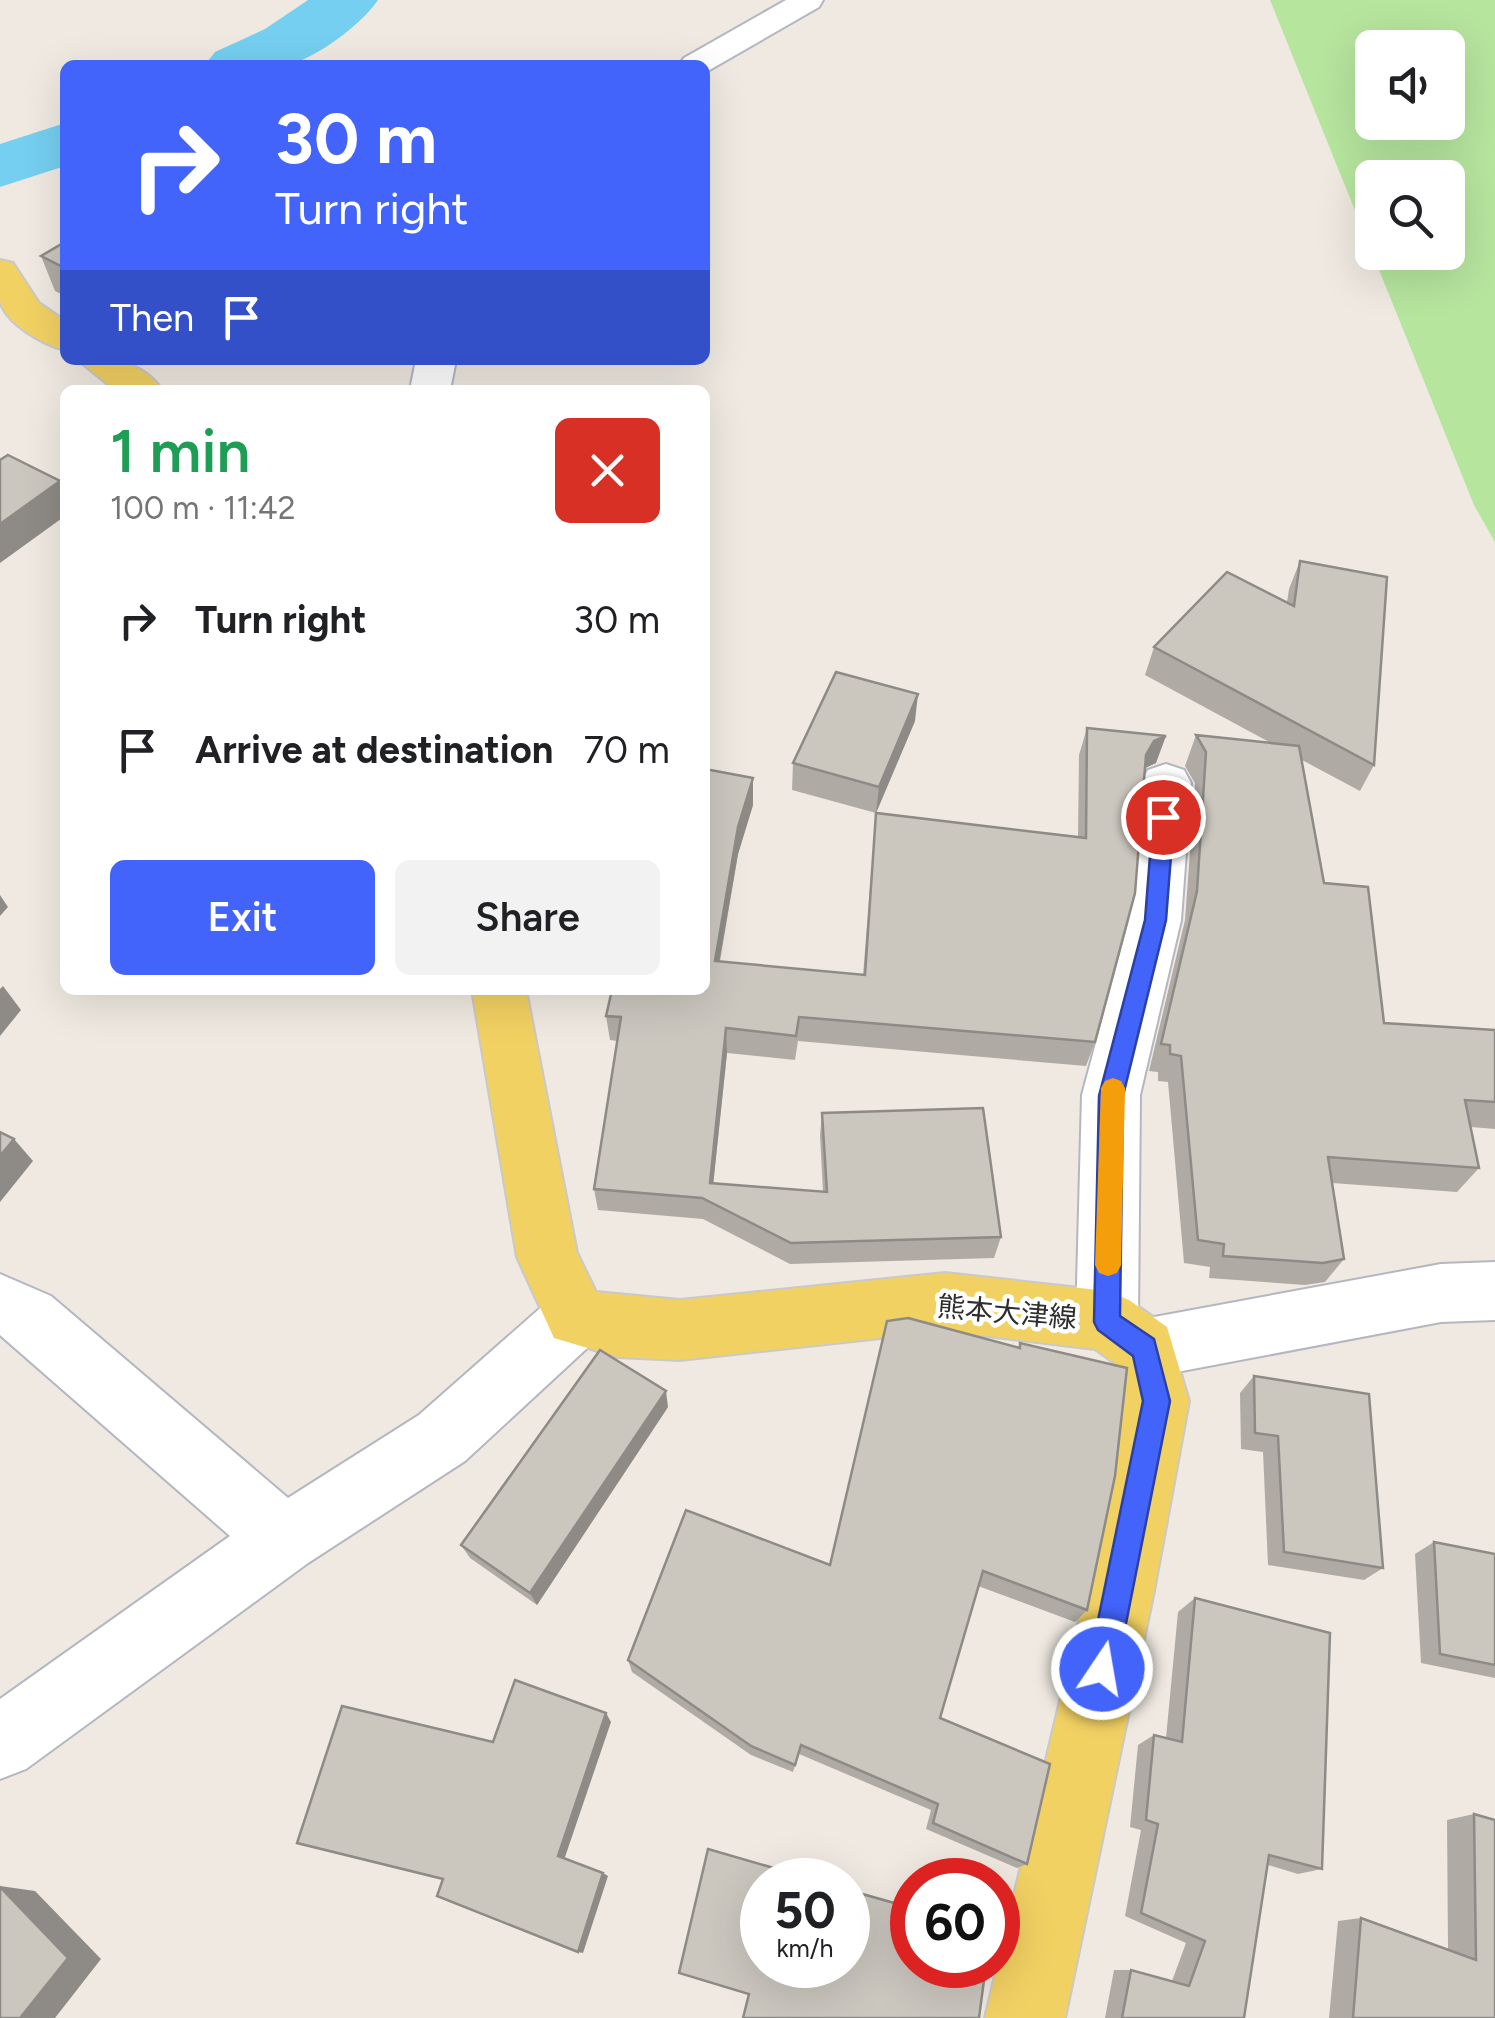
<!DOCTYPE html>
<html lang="en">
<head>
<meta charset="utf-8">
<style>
	:root { --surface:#fff; --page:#f2f2f2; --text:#202124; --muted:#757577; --accent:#4264fb }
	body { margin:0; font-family:Figtree,"Noto Sans JP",sans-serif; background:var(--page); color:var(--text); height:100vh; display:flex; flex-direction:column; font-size:38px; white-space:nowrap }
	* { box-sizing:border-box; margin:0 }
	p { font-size:32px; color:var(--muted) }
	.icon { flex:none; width:55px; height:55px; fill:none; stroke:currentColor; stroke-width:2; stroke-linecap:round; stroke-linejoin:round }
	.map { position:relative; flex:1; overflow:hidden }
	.panel { position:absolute; left:60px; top:385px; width:650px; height:610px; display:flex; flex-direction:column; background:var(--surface); border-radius:15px; box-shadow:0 10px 40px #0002 }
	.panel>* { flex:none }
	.hud { position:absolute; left:60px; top:60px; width:650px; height:305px; border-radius:15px; box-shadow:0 10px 40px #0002; background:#4264fb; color:#fff; overflow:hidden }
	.buttons { position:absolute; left:1355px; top:30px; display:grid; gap:20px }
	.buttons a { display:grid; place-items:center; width:110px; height:110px; border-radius:15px; background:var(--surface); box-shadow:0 10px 40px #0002; font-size:50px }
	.speed { position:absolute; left:740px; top:1858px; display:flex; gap:20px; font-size:50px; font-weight:700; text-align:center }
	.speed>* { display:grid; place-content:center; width:130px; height:130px; border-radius:50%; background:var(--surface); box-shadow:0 10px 40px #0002; line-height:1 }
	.speed small { font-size:25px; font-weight:400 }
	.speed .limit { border:15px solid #d22; background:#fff; color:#111 }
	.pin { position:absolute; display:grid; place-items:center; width:85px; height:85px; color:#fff; margin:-42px; border:5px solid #fff; border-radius:50%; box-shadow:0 2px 10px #0007 }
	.me { position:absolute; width:110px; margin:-55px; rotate:12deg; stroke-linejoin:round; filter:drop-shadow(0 0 8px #0008) }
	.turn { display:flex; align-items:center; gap:35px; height:210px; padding:0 50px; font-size:45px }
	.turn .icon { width:130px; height:130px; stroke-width:2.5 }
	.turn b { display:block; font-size:70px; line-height:85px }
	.then { display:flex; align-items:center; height:95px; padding:0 50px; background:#0003; gap:20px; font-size:38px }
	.round { display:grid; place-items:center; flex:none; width:105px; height:105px; border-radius:15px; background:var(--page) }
	.headline { display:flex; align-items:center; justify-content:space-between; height:170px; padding:0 50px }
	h1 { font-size:60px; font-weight:600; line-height:75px; color:#1e9e55 }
	.cta { display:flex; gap:20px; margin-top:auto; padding:20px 50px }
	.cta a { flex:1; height:115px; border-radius:15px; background:var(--accent); color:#fff; font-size:40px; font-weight:600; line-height:115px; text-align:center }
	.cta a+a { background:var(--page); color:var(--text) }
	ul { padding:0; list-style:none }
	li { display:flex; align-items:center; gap:30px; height:130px; padding:0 50px }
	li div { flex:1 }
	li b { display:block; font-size:38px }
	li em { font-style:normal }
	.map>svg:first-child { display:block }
	.green { fill:#b6e59e; fill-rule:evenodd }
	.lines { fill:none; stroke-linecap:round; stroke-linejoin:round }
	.river { fill:#75cff0; fill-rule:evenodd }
	.minor-casing { stroke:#b4b7c1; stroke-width:4 }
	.major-casing { stroke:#c9c9c9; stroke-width:4 }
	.minor { fill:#fff; fill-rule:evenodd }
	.major { fill:#f2d163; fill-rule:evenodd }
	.wall { fill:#afaba4 }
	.shaded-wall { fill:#8e8b86 }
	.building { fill:#cbc7bf; stroke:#8e8b86; stroke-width:2.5 }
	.route { fill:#4264fb; stroke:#2b41a3; stroke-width:2.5 }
	.slow { fill:#f59e0b }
	.labels { text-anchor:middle; stroke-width:9; stroke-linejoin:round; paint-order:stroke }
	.street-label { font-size:28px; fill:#2e2e2e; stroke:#fff }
</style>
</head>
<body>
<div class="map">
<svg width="1495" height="2018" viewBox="0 0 1495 2018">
	<rect width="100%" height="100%" fill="#efe9e1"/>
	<!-- green -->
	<path class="green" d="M1270,0H1495V542L1474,505ZM1372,48H1448V122H1372ZM1372,178H1448V252H1372Z"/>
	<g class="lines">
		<!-- river -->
		<g class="river">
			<path d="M308,0H378C361,25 320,55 291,64C267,71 231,65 205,65L215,52L265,29Z"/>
			<polygon points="65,123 65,166 0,187 0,144"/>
		</g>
		<defs>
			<g id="minor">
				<polygon points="786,0 823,0 819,7 706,72 705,65 679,65 684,58"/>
				<polygon points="416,360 456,360 450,390 410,390"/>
				<polygon points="1166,764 1184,770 1191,783 1181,920 1140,1095 1138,1320 1441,1264 1495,1262 1495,1320 1441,1322 1145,1378 1123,1369 1114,1348 1107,1351 1085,1342 1076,1321 1082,1095 1129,920 1141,783 1148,770"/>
				<polygon points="0,1274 51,1296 288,1498 419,1415 554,1296 576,1287 598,1296 607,1317 598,1338 465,1461 308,1563 26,1769 0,1779 0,1699 230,1536 0,1335"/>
			</g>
			<g id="major">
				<path d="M0,260L13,263L39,303L65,321V350C44,345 6,324 0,301C0,290 0,272 0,260Z"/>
				<path d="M78,360C111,360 141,359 162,390H115Z"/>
				<polygon points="472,990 526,990 577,1253 596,1292 680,1300 945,1273 1107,1291 1129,1300 1167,1327 1189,1401 1154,1591 1065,2018 985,2018 1086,1591 1125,1401 1117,1365 1095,1349 945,1331 680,1360 618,1357 554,1338 517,1257"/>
			</g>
		</defs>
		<!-- minor casing -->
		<use href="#minor" class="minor-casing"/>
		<!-- major casing -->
		<use href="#major" class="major-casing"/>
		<!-- minor -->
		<use href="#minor" class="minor"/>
		<!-- major -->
		<use href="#major" class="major"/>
	</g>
	<!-- wall -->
	<g class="wall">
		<polygon points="65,242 65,296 55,291 41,256"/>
		<polygon points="1300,561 1374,765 1360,791 1302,760 1324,883 1384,1023 1495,1030 1495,1129 1471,1127 1479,1168 1457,1192 1332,1183 1344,1259 1325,1282 1305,1285 1209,1278 1210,1267 1184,1263 1168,1082 1158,1081 1158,1072 1149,1071 1185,920 1195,783 1185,766 1196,735 1271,743 1145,675 1154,647 1287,602 1289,589"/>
		<polygon points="915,721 876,813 792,790 793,763"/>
		<polygon points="1087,728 1156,763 1145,768 1095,1042 1086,1066 798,1041 795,1060 727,1053 713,1184 823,1192 820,1135 822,1113 1001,1237 994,1258 790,1264 703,1219 598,1210 594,1189 617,1041 610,1040 606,1016 753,778 753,805 738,854 720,961 863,975 876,813 1078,837 1079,755"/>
		<polygon points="1020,1343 1087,1610 1075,1622 978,1586 940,1718 1027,1864 1017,1868 926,1829 931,1810 799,1754 793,1772 751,1755 632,1672 628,1660 830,1565 1018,1348"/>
		<polygon points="1254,1376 1383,1568 1364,1580 1268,1565 1263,1452 1241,1449 1240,1393"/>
		<polygon points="668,1407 537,1605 470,1558 461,1545"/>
		<polygon points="1434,1542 1495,1554 1495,1678 1421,1663 1415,1554"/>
		<polygon points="1195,1598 1322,1869 1298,1874 1268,1865 1244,2018 1105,2018 1114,1970 1131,1970 1172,1981 1186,1943 1125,1916 1141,1830 1130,1827 1138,1745 1154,1735 1166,1738 1178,1612"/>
		<polygon points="1474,1814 1495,2018 1329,2018 1338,1921 1361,1918 1448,1949 1447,1820"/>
	</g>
	<!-- shaded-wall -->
	<g class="shaded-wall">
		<polygon points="60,481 65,492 65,516 0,563 0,524"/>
		<polygon points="918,694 915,721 876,813 879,787"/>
		<polygon points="1166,736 1156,763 1145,768 1146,755 1154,741"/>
		<polygon points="753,778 753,805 738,854 715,986 715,961 738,827"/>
		<polygon points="0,895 8,907 0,916"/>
		<polygon points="3,986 21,1010 0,1036 0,989"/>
		<polygon points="726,1028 727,1053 711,1205 710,1183"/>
		<polygon points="14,1139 33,1161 0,1202 0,1156"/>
		<polygon points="666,1391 668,1407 537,1605 530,1593"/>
		<polygon points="606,1713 611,1722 564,1860 558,1856"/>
		<polygon points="603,1873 608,1876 583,1953 578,1952"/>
		<polygon points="0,1886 35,1891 101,1959 55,2018 20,2018"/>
	</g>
	<!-- building -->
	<g class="building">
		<polygon points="65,242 65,268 41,256"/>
		<polygon points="8,455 60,481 0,524 0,460"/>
		<polygon points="1300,561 1387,577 1374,765 1154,647 1227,572 1294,606"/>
		<polygon points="836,672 918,694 879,787 793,763"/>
		<polygon points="1087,728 1166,736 1154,741 1146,755 1135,893 1095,1042 799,1017 796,1036 726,1028 710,1183 827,1192 822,1113 983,1108 1001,1237 791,1243 702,1198 594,1189 621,1017 606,1016 612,990 705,990 705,769 753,778 738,827 715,961 865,975 876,813 1086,838"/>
		<polygon points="1196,735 1299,746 1324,883 1368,887 1384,1023 1495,1030 1495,1102 1465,1100 1479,1168 1328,1157 1344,1259 1323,1263 1223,1256 1224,1244 1198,1240 1181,1056 1170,1054 1170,1045 1161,1044 1197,891 1206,752"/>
		<polygon points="0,1132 14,1139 0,1156"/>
		<polygon points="908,1318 1020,1348 1020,1343 1127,1368 1115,1476 1087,1610 983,1571 940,1718 1050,1764 1027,1864 933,1823 938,1804 801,1745 795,1765 751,1746 628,1660 686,1510 830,1565 887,1321"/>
		<polygon points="600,1350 666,1391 530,1593 461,1545"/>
		<polygon points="1254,1376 1369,1394 1383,1568 1284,1552 1278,1436 1255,1433"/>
		<polygon points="1434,1542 1495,1554 1495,1665 1440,1654"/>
		<polygon points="1195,1598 1330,1633 1322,1869 1269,1855 1244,2018 1122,2018 1131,1970 1189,1986 1205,1941 1141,1913 1158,1824 1146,1820 1154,1735 1182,1742"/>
		<polygon points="515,1680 606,1713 558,1856 603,1873 578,1952 437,1896 443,1879 297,1843 342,1706 493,1742"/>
		<polygon points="1474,1814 1495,1820 1495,2018 1353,2018 1361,1918 1476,1960"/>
		<polygon points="708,1849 815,1880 762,1880 762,1965 848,1965 848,1890 912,1908 912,1965 986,1965 979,2018 743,2018 749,1994 679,1973"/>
		<polygon points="0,1887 68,1958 20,2018 0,2018"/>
	</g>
	<!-- route -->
	<polygon class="route" points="1163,809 1174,817 1166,920 1123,1096 1120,1316 1154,1339 1170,1401 1117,1669 1113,1679 1102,1683 1092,1679 1088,1669 1143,1401 1133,1356 1098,1330 1094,1322 1099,1096 1145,920 1153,817"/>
	<!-- slow -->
	<polygon class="slow" points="1113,1078 1121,1081 1125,1088 1121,1265 1117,1273 1108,1276 1099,1273 1095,1265 1101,1088 1105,1081"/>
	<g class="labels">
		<!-- street labels -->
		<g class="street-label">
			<text transform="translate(1007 1312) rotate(5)" y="10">熊本大津線</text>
		</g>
	</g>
</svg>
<div class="buttons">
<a><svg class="icon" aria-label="sound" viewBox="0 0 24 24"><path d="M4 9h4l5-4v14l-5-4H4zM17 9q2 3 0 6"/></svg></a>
<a><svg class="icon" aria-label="search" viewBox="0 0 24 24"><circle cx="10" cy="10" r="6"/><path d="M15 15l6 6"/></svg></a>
</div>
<div class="speed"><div>50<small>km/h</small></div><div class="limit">60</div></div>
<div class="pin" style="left:1163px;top:817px;background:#d93025"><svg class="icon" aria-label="arrive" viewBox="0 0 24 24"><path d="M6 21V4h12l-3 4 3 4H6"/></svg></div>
<svg class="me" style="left:1102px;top:1669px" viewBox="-20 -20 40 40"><circle r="17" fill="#4264fb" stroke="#fff" stroke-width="3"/><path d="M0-11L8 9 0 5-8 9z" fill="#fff"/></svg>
<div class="hud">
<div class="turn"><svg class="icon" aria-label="right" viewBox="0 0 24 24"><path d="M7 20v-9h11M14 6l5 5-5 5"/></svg><div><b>30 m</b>Turn right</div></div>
<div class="then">Then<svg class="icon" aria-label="arrive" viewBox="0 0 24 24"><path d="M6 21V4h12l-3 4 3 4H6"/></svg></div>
</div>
<section class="panel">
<div class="headline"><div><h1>1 min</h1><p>100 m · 11:42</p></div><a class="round" style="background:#d93025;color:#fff"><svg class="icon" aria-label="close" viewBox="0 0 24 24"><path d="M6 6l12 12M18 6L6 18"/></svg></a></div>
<ul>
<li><svg class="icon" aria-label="right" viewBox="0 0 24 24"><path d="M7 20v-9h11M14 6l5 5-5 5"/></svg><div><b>Turn right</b></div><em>30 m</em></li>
<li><svg class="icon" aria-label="arrive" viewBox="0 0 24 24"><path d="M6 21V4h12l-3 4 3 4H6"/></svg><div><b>Arrive at destination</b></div><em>70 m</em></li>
</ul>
<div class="cta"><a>Exit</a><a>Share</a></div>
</section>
</div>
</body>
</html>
